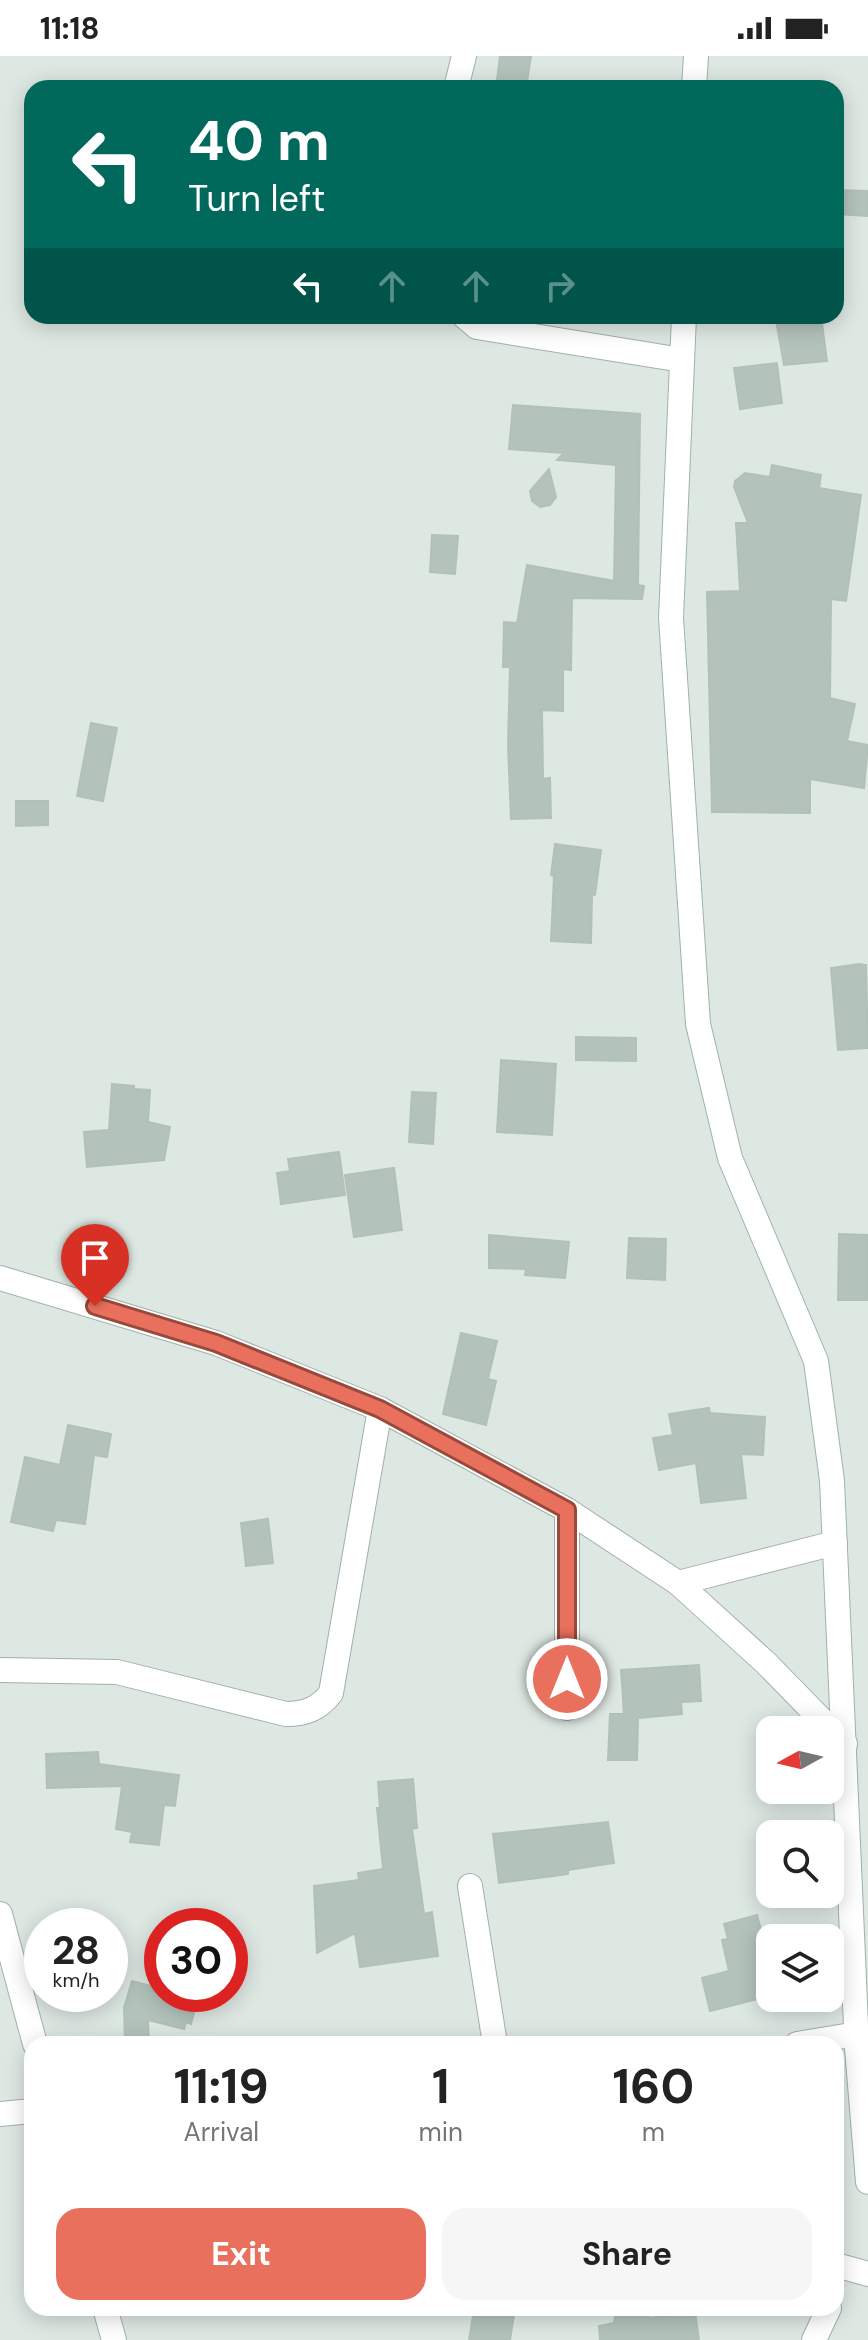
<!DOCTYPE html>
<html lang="en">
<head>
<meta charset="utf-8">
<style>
	:root { --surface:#fff; --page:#f6f6f6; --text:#222; --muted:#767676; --accent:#e8705c }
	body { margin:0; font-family:"DM Sans",sans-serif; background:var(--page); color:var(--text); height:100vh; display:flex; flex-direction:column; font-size:30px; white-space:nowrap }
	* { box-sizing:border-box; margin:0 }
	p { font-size:26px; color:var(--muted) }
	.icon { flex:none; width:44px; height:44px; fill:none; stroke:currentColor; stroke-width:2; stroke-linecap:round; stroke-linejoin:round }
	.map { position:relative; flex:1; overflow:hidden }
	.side { position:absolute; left:24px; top:1980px; width:820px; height:280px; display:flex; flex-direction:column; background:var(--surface); border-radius:24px; box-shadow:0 4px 20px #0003 }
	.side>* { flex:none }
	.top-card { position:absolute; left:24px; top:24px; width:820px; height:244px; border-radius:24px; box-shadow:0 4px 20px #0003; background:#00695c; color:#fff; overflow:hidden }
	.needle { width:52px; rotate:262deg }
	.tools { position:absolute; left:756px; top:1660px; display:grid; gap:16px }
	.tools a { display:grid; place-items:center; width:88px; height:88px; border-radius:16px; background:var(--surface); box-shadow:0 4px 20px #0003; font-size:40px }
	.speed { position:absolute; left:24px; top:1852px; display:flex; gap:16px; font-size:40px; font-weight:700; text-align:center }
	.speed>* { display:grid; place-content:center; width:104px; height:104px; border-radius:50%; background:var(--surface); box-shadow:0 4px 20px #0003; line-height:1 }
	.speed small { font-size:20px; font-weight:400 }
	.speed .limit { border:12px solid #d22; background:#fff; color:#111 }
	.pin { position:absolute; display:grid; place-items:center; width:68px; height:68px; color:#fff; margin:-82px -34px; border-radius:50% 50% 50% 0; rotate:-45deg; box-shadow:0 0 8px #0007 }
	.pin .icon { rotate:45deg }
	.me { position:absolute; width:88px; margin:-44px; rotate:0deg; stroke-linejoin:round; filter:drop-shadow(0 0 6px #0008) }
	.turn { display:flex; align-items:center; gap:28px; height:168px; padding:0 32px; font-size:36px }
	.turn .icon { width:104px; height:104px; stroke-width:2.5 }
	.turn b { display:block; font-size:56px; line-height:68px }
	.lanes { display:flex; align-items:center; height:76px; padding:0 32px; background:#0003; justify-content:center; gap:40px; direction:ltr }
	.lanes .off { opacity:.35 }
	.eta { display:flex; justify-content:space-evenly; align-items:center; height:136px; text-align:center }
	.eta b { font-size:48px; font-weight:700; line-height:56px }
	.cta { display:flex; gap:16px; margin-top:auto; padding:16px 32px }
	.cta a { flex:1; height:92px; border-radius:24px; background:var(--accent); color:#fff; font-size:32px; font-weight:700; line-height:92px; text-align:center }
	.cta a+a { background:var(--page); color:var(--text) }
	.status { display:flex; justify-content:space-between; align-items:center; height:56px; padding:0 40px; background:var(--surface); direction:ltr }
	.status svg { height:22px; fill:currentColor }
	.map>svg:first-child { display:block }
	.building { fill:#b3c3bb; stroke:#b1c1b9; stroke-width:2 }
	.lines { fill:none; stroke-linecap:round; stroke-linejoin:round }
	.street-casing { stroke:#a2afa9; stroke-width:26 }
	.secondary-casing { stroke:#9eb3a9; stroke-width:26 }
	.street { stroke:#fff; stroke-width:24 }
	.secondary { stroke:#fff; stroke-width:24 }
	.route-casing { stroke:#97493c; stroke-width:20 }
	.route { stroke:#e8705c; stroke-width:14 }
</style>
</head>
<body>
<div class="status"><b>11:18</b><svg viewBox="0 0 49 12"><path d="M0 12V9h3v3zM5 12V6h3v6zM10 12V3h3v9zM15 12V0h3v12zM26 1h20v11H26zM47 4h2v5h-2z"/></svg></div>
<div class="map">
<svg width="868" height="2284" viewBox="0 0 868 2284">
	<rect width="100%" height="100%" fill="#dee8e3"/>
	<!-- building -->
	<g class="building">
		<polygon points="500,0 531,0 526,32 496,32"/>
		<polygon points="836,134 868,135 868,160 836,158"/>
		<polygon points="802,260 821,260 827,305 784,309 776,264"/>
		<polygon points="777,307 782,347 740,353 734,312"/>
		<polygon points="513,349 640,358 638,529 644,530 642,543 572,542 571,614 563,613 563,655 542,654 543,723 550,722 551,762 511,763 508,689 510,611 503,611 504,566 517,567 527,509 614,525 616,409 557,404 564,397 509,393"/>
		<polygon points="772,409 821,419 819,432 861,439 846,545 831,543 830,642 855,648 847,685 868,689 864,732 810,723 810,757 712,756 707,536 740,535 736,467 748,467 734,431 735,425 745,417 770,421"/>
		<polygon points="549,413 556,441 550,449 540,451 532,445 530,435"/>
		<polygon points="432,479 458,480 455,518 430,516"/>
		<polygon points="91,667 117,672 103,745 77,740"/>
		<polygon points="16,745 48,745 48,769 16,770"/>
		<polygon points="555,788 601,794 595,839 592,838 591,887 551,885 554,820 551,819"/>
		<polygon points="859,908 866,909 868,992 838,994 831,912"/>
		<polygon points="576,981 636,982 636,1005 576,1004"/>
		<polygon points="501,1004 556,1008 552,1079 497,1076"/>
		<polygon points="112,1028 134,1030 134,1033 150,1034 148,1066 170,1071 164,1104 87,1111 84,1076 109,1074"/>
		<polygon points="412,1036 436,1037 433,1088 409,1086"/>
		<polygon points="339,1096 345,1139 281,1148 277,1117 290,1115 288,1103"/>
		<polygon points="394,1112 402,1174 354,1181 345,1119"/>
		<polygon points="839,1178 868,1179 868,1244 838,1244"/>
		<polygon points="489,1179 569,1186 565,1222 525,1219 526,1213 489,1212"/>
		<polygon points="629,1182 666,1183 665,1224 627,1222"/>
		<polygon points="461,1277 497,1285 488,1323 496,1325 486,1369 443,1358"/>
		<polygon points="709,1352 710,1357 765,1361 763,1399 741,1398 746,1442 701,1447 696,1407 659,1414 653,1382 673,1379 669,1358"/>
		<polygon points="68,1369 111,1378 107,1401 94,1399 85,1468 56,1464 53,1475 11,1466 25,1401 60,1409"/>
		<polygon points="268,1463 273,1507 246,1510 241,1467"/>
		<polygon points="699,1609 701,1645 681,1646 682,1658 638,1662 637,1704 608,1704 610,1658 624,1658 621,1614"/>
		<polygon points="98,1696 99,1708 179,1719 175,1750 164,1749 159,1789 130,1786 132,1776 116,1773 122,1730 47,1732 46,1698"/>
		<polygon points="413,1723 417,1772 412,1773 424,1858 432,1856 438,1900 360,1911 355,1877 317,1897 314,1830 359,1824 358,1817 383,1813 377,1752 380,1752 378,1726"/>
		<polygon points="608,1766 614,1807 568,1814 568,1818 554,1820 499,1827 493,1778"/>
		<polygon points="757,1859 770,1907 770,1940 710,1955 702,1922 729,1915 722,1884 728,1883 724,1868"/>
		<polygon points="132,1925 162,1933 162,1938 180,1938 198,1943 191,1968 186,1966 184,1973 148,1964 149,1988 125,1988 124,1952"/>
		<polygon points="490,2252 515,2252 510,2284 469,2284 474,2254 489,2257"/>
		<polygon points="616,2252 651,2252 649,2262 695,2256 699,2284 600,2284 599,2270 614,2267"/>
	</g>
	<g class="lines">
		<defs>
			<g id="street">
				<polyline points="456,32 464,0"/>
				<polyline points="464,260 477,271 682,304"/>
				<polyline points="0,1222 216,1287 380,1353 567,1454 678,1527 766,1607 845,1688"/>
				<polyline points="678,1527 835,1487"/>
				<path d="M0,1614L117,1616L286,1658C305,1658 319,1653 331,1637L380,1353"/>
				<polyline points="567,1652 567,1454"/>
				<polyline points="470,1830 495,1988"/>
				<polyline points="797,1988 857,1978"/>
				<polyline points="0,2058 32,2055"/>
				<polyline points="836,2209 868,2218"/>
				<polyline points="814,2284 829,2252"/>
			</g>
			<g id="secondary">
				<polyline points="694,32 696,0"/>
				<polyline points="684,260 671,562 698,968 730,1102 816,1305 832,1425 857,1992 868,2126"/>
				<polyline points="0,1858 35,1988"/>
				<polyline points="105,2252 114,2284"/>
			</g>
		</defs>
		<!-- street casing -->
		<use href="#street" class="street-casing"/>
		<!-- secondary casing -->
		<use href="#secondary" class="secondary-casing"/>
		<!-- street -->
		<use href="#street" class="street"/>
		<!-- secondary -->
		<use href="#secondary" class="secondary"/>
	</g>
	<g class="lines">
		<defs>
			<polyline id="route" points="95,1250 216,1287 380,1353 567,1454 567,1623"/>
		</defs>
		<!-- route casing -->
		<use href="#route" class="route-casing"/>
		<!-- route -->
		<use href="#route" class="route"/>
	</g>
</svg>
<div class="tools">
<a><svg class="needle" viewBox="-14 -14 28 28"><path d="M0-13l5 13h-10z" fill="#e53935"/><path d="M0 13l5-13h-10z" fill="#767676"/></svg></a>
<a><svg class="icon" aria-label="search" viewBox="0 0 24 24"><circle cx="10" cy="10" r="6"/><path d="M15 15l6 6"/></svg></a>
<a><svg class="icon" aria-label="layers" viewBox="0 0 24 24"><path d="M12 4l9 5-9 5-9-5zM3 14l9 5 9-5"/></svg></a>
</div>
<div class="speed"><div>28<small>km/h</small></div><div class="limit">30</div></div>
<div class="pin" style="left:95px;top:1250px;background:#d93025"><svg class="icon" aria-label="arrive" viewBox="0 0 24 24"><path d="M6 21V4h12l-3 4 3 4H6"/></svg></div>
<svg class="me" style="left:567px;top:1623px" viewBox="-20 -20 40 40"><circle r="17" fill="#e8705c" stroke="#fff" stroke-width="3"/><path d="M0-11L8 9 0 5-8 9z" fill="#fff"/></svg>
<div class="top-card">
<div class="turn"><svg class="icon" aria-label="left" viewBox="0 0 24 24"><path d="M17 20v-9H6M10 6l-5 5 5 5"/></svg><div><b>40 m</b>Turn left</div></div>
<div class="lanes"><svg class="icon" aria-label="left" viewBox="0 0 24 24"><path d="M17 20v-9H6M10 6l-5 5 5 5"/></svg><svg class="icon off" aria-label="ahead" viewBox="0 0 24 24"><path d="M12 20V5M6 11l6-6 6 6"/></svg><svg class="icon off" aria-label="ahead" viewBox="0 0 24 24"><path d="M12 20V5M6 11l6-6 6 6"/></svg><svg class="icon off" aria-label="right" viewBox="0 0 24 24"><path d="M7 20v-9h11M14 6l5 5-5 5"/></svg></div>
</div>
<section class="side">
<div class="eta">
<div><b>11:19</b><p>Arrival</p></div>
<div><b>1</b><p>min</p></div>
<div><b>160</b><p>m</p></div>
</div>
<div class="cta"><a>Exit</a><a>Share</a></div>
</section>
</div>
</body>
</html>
